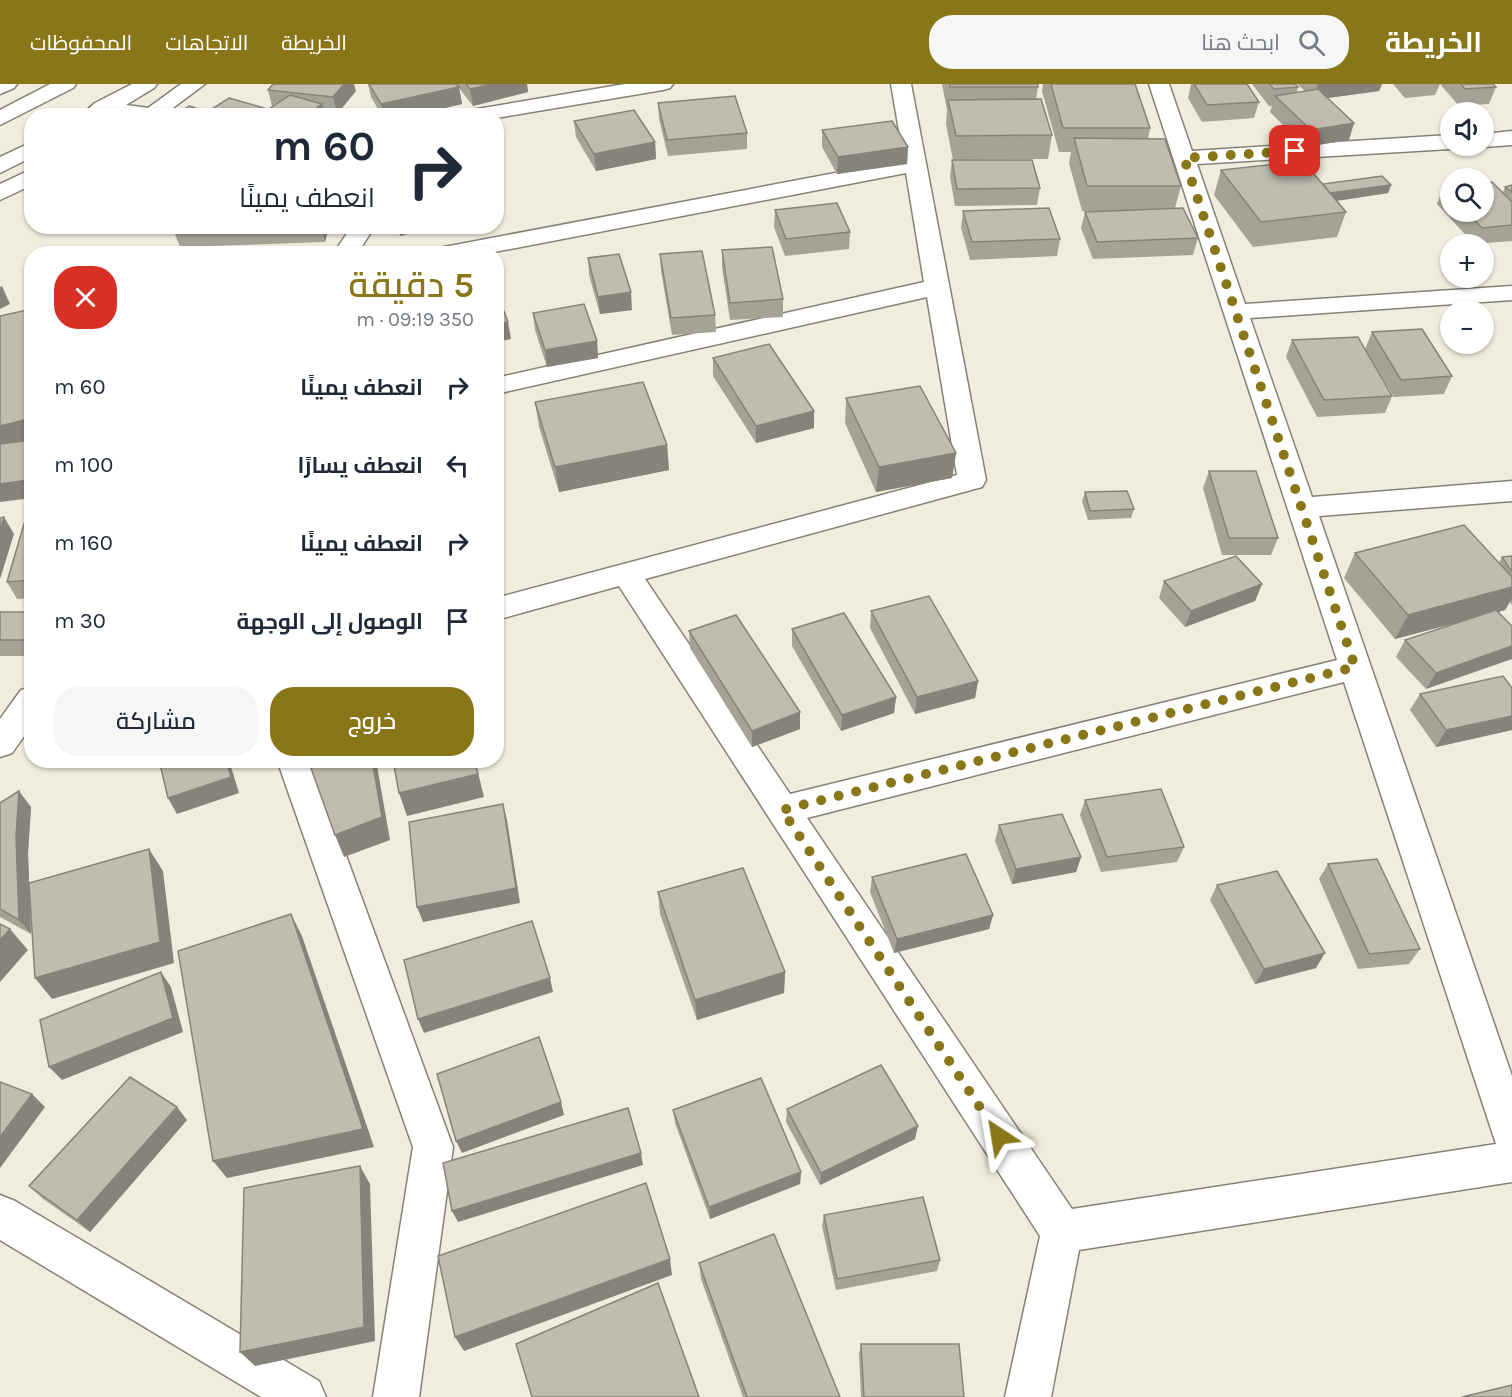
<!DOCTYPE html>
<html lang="ar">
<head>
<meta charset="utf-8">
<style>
	:root { --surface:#fff; --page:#f6f6f7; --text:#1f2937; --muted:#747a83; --accent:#887619 }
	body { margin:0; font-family:Karla,Cairo,sans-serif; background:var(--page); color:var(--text); direction:rtl; height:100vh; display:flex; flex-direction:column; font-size:22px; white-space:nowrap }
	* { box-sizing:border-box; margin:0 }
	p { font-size:20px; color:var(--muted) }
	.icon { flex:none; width:33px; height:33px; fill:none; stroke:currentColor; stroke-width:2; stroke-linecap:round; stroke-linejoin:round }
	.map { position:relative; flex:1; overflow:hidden; direction:ltr }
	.panel { position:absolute; left:24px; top:162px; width:480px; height:522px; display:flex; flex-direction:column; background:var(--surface); border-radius:24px; box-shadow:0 2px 4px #0004; direction:rtl }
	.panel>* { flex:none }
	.guide { position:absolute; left:24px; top:24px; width:480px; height:126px; border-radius:24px; box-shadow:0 2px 4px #0004; direction:rtl; background:#fff; color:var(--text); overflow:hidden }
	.tools { position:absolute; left:1440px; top:18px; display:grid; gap:12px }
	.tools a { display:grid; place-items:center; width:54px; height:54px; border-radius:50%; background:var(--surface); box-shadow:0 2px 4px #0004; font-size:30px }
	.pin { position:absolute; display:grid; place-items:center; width:51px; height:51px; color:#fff; margin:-26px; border-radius:12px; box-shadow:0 3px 9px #0006 }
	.me { position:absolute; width:66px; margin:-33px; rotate:327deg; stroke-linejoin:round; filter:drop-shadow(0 0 4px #0008) }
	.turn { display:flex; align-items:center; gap:21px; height:126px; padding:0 30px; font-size:27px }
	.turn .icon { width:78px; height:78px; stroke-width:2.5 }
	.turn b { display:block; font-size:42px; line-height:51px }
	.round { display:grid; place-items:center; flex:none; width:63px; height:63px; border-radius:24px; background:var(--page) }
	.head { display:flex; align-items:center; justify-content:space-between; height:102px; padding:0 30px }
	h1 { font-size:36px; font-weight:600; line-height:45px; color:var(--accent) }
	.action { display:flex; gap:12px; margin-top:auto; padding:12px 30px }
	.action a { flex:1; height:69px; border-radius:24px; background:var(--accent); color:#fff; font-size:24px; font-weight:600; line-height:69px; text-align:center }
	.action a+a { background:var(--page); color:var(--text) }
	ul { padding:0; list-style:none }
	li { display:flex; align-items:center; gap:18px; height:78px; padding:0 30px }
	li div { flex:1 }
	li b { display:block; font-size:22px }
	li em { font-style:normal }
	header { display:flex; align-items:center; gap:36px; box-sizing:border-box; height:84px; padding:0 30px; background:var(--accent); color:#fff }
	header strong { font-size:28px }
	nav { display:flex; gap:33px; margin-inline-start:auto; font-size:21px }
	.search { width:420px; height:54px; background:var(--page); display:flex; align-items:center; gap:15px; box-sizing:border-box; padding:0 21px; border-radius:24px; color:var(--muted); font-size:22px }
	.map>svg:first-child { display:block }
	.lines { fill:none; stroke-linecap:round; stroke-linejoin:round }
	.street-casing { stroke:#858275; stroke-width:3 }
	.primary-casing { stroke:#858275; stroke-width:3 }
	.highway-casing { stroke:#858275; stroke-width:3 }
	.street { fill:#fff; fill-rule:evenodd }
	.primary { fill:#fff; fill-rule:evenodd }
	.highway { fill:#fff; fill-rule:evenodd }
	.wall { fill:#a5a396 }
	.shaded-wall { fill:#86847a }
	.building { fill:#c0bdaf; stroke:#86847a; stroke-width:1.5 }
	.route { stroke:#887619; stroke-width:10; stroke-dasharray:0 18 }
</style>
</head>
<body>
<header>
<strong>الخريطة</strong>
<div class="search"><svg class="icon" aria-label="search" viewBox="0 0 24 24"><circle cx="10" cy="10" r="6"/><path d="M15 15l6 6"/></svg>ابحث هنا</div>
<nav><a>الخريطة</a><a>الاتجاهات</a><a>المحفوظات</a></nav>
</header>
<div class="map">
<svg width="1512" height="1313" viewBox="0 0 1512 1313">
	<rect width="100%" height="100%" fill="#f0edde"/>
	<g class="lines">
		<defs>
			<g id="street">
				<polygon points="625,0 673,0 670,4 663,6 496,34 496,32 461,32 463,27 471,26"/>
				<path d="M891,0H911L986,396L982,403L645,495L790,710L1337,576L1149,0H1169L1192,67L1450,51V62H1459L1450,65L1197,80L1245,220L1512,202V216L1250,234L1312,413L1512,397V417L1319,432L1512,992V1098L1079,1166L1051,1313H1005L1040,1152L619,502L496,536V514L957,391L927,213L496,310V294L924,198L906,89L484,170H432L436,165L444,163L904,76ZM1344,598L1496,1060L1072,1125L807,734Z"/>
				<polygon points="1512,47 1512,61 1484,63 1480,62 1484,62 1484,50"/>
				<polygon points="352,142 375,142 357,170 333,170"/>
				<polygon points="32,603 32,641 12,669 0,673 0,635 21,606"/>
				<polygon points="277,676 311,676 453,1063 419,1313 373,1313 413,1063"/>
				<polygon points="0,1111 15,1117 319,1297 326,1313 261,1313 0,1156"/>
			</g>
			<g id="primary">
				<polygon points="0,0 17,0 14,4 0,10"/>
				<polygon points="181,0 205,0 162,32 137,32"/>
				<polygon points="32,85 32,101 0,116 0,100"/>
			</g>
			<g id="highway">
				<polygon points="50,0 76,0 73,4 0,41 0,26"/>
				<polygon points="132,0 157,0 154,4 126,21 157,25 159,32 80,32 95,19"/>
				<polygon points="32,58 32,73 0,89 0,73"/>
			</g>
		</defs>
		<!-- street casing -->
		<use href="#street" class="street-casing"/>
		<!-- primary casing -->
		<use href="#primary" class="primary-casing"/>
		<!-- highway casing -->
		<use href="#highway" class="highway-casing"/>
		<!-- street -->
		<use href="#street" class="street"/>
		<!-- primary -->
		<use href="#primary" class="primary"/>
		<!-- highway -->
		<use href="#highway" class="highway"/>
	</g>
	<!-- wall -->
	<g class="wall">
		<polygon points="368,0 527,0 528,8 473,22 459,4 462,20 410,32 382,32 371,13"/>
		<polygon points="942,0 1038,0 1038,3 1036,15 1052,51 1048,75 953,76 946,40 947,26"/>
		<polygon points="1043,0 1140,0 1135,0 1150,44 1148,55 1181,102 1175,124 1198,154 1193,171 1093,175 1081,144 1085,128 1097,127 1082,127 1069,79 1071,68 1059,68 1042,7"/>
		<polygon points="1191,0 1247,0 1259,18 1254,34 1202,38 1188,14"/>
		<polygon points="1252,0 1295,0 1298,3 1297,8 1305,7 1297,0 1382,0 1379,7 1327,14 1349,56 1305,63 1270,28 1272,22 1269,22"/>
		<polygon points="1393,0 1440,0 1435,11 1405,14"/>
		<polygon points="1440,0 1493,0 1496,3 1489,20 1459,22"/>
		<polygon points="268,6 356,7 337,30 324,28 325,32 175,32 264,24 265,28 272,22"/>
		<polygon points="658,19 747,49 747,65 668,72 659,35"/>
		<polygon points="574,37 655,58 656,75 596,87 576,53"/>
		<polygon points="822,46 908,63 907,80 837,90 822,63"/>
		<polygon points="952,76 1040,104 1037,121 955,122 950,93"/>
		<polygon points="1221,86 1323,100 1391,101 1388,109 1337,117 1346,128 1337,153 1253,163 1214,111"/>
		<polygon points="1512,101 1512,157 1474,160 1437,120 1444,103 1450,103 1450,128 1484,128 1503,108 1505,103"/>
		<polygon points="775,126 850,148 849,165 785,172 774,143"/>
		<polygon points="963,127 1060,155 1057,172 970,176 961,144"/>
		<polygon points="172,142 329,142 325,158 180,163"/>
		<polygon points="722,166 783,215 783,233 730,236 722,183"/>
		<polygon points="660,170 715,231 716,248 672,251 661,187"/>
		<polygon points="588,174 632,226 600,230 589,191"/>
		<polygon points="533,229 597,257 598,274 547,283 535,246"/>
		<polygon points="1372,248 1452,292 1444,310 1394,313 1373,279 1392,312 1385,329 1317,333 1286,273 1292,256 1365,265"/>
		<polygon points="713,274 814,344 756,359 713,292"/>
		<polygon points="846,314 956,369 952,394 876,408 845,339"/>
		<polygon points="535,318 667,361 669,386 559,408 539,343"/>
		<polygon points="1209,387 1278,454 1271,471 1222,471 1203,404"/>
		<polygon points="1085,408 1134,425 1131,434 1088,436 1082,417"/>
		<polygon points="32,439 32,514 17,515 7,498"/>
		<polygon points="1355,469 1499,479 1502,473 1512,472 1512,521 1510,518 1505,526 1498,528 1426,605 1396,573 1405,556 1458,538 1395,555 1344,494"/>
		<polygon points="1164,497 1262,500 1255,517 1185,543 1159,514"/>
		<polygon points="871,527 978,597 975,614 915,630 870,544"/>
		<rect x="0" y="528" width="32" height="44"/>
		<polygon points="792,545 896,613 894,629 841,647 792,562"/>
		<polygon points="689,547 800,628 800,645 752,663 690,564"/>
		<polygon points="1512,604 1512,646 1436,663 1410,626 1420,610"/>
		<polygon points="1085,716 1184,763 1177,778 1101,788 1080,731"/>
		<polygon points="0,719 31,723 28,769 31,850 0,833"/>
		<polygon points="999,741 1081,773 1076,788 1012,800 995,757"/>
		<polygon points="1328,780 1420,865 1409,880 1358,885 1319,795"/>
		<polygon points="872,793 993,831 989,845 894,869 870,808"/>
		<polygon points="1217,801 1316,884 1255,900 1210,816"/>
		<polygon points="658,808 785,888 784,909 697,936 660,830"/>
		<polygon points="787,1025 915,1055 820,1101 786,1038"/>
		<polygon points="673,1026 801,1088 800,1100 710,1135 675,1039"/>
		<polygon points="187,1036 90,1148 42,1114 29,1102"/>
		<polygon points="824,1131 940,1176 937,1187 836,1206 822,1142"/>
		<polygon points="699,1179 840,1313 743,1313 701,1195"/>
		<polygon points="861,1260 964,1313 861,1313 859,1270"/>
	</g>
	<!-- shaded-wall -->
	<g class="shaded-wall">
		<polygon points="344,0 354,0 356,7 337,30 333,13"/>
		<polygon points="492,0 527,0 528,8 473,22 470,5"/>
		<polygon points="1318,0 1382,0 1379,7 1313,16"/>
		<polygon points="459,3 462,20 410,32 384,32 381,20"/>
		<polygon points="322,20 325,32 305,32"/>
		<polygon points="264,24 266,32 260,31 260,32 253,32"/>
		<polygon points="1354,39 1349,56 1305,63 1311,46"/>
		<polygon points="655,58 656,75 596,87 594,70"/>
		<polygon points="908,63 907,80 837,90 838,73"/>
		<polygon points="1391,101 1388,109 1321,119 1324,110"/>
		<polygon points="321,142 329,142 325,158"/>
		<polygon points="398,142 443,142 400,152"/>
		<polygon points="2,202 10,220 0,225 0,203"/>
		<polygon points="631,208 632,226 600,230 598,213"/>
		<polygon points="508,238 511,255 496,258 496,241"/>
		<polygon points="597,257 598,274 547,283 545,266"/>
		<polygon points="814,327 814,344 756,359 756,342"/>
		<polygon points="32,334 32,363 0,369 0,342"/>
		<polygon points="667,361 669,386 559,408 555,383"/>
		<polygon points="956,369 952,394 876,408 879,383"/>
		<polygon points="32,374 32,414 0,418 0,400"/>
		<polygon points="4,433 14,450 0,495 0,447"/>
		<polygon points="1262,500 1255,517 1185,543 1191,527"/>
		<polygon points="1512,503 1512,514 1505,526 1395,555 1408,531"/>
		<polygon points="1512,562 1512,575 1426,605 1436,589"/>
		<polygon points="978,597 975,614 915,630 917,613"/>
		<polygon points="896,613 894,629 841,647 842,631"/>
		<polygon points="800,628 800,645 752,663 752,647"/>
		<polygon points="1512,632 1512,646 1436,663 1446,646"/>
		<polygon points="226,676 229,676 239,709 177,730 168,714"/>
		<polygon points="372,676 376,676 390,756 344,773 335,751"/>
		<polygon points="475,676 484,713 407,732 399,709"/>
		<polygon points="19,707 31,723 28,769 31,850 19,836 16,753"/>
		<polygon points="503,720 507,736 520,819 423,838 417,823"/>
		<polygon points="149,765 163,787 174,879 52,915 35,894"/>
		<polygon points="1081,773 1076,788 1012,800 1016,785"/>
		<polygon points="291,830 302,852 374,1063 227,1094 213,1077"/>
		<polygon points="993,831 989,845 894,869 897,855"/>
		<polygon points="10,845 28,866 0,898 0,856"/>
		<polygon points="1325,869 1316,884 1255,900 1264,885"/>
		<polygon points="161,888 171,903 183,948 62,996 49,983"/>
		<polygon points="785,888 784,909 697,936 695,916"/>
		<polygon points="550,894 553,908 424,949 418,935"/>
		<polygon points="32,1010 45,1023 0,1084 0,1053"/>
		<polygon points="561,1018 564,1031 462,1069 456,1057"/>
		<polygon points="177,1023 187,1036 90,1148 77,1136"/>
		<polygon points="918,1042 915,1055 820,1101 821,1089"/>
		<polygon points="641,1069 643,1081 458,1138 452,1127"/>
		<polygon points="360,1082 370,1100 375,1257 255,1282 240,1268"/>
		<polygon points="801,1088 800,1100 710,1135 709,1123"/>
		<polygon points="670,1175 672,1191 464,1267 455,1253"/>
	</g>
	<!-- building -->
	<g class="building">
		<polygon points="273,0 344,0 333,13 268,6"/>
		<polygon points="369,0 456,0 459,3 381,20"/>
		<polygon points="466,0 492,0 470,5"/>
		<rect x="950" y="0" width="88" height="3"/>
		<polygon points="1051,0 1135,0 1150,44 1063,44"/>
		<polygon points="1194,0 1247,0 1259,18 1207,21"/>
		<polygon points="1269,0 1295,0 1298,3 1274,5"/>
		<polygon points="1461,0 1493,0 1496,3 1465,5"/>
		<polygon points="1318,5 1354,39 1311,46 1275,12"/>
		<polygon points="290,11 322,20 305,32 263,32 260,31"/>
		<polygon points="735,12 747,49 667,56 658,19"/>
		<polygon points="229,14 264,24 253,32 220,32 207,28"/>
		<polygon points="1041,15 1052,51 956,52 948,16"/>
		<polygon points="189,22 220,32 175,32"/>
		<polygon points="634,26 655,58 594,70 574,37"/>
		<polygon points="892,37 908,63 838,73 822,46"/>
		<polygon points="1074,54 1165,55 1181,102 1087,102"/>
		<polygon points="952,76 1032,76 1040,104 957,105"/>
		<polygon points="1303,77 1346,128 1261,138 1221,86"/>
		<polygon points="1382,92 1391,101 1330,109 1323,100"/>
		<polygon points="1492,98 1512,118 1512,141 1482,144 1467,128 1484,128 1484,99"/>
		<polygon points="1512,101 1512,108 1505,103"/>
		<polygon points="1444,103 1450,103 1450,110"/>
		<polygon points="837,119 850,148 786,155 775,126"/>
		<polygon points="1049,124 1060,155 972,158 963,127"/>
		<polygon points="1183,124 1198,154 1097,158 1085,128"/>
		<polygon points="772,163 783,215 730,219 722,166"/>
		<polygon points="702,167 715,231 671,234 660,170"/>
		<polygon points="619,170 631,208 598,213 588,174"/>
		<polygon points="496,207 508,238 496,241"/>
		<polygon points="584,220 597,257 545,266 533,229"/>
		<polygon points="32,225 32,334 0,342 0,232"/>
		<polygon points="1422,245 1452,292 1401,296 1372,248"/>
		<polygon points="1358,253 1392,312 1324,316 1292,256"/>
		<polygon points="769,260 814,327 756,342 713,274"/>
		<polygon points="643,298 667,361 555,383 535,318"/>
		<polygon points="920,302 956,369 879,383 846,314"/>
		<polygon points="32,356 32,374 28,396 0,400 0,360"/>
		<polygon points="1209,387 1256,387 1278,454 1229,454"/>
		<polygon points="1127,407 1134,425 1090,427 1085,408"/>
		<polygon points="4,433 0,447 0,434"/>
		<polygon points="32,439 32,496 7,498 24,440"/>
		<polygon points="1464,441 1512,493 1512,503 1408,531 1355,469"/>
		<polygon points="1236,472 1262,500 1191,527 1164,497"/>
		<polygon points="1512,472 1512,488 1502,473"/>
		<polygon points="929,512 978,597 917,613 871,527"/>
		<polygon points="1496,526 1512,542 1512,562 1436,589 1405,556"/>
		<polygon points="0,528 32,528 32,551 29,556 0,556"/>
		<polygon points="844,529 896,613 842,631 792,545"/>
		<polygon points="736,531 800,628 752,647 689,547"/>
		<polygon points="1503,592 1512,604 1512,632 1446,646 1420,610"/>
		<polygon points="159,676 226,676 231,693 168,714"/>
		<polygon points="308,676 372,676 382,733 335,751"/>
		<polygon points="393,676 474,676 478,690 399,709"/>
		<polygon points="1161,705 1184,763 1107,773 1085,716"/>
		<polygon points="19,707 16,753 19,836 0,825 0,719"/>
		<polygon points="503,720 516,804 417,823 409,738"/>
		<polygon points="1062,730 1081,773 1016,785 999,741"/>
		<polygon points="149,765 160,858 35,894 29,799"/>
		<polygon points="966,770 993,831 897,855 872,793"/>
		<polygon points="1377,775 1420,865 1369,870 1328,780"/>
		<polygon points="743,784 785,888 695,916 658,808"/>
		<polygon points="1277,787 1325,869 1264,885 1217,801"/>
		<polygon points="291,830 363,1045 213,1077 178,867"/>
		<polygon points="532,837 550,894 418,935 404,876"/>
		<polygon points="0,840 10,845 0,856"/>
		<polygon points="161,888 173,934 49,983 40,936"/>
		<polygon points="539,953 561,1018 456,1057 437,990"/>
		<polygon points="881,981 918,1042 821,1089 787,1025"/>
		<polygon points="130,993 177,1023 77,1136 29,1102"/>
		<polygon points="761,994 801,1088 709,1123 673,1026"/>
		<polygon points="0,998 32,1010 0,1053"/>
		<polygon points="628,1024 641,1069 452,1127 443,1079"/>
		<polygon points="360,1082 364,1243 240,1268 244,1104"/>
		<polygon points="646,1099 670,1175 455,1253 438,1172"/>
		<polygon points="923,1113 940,1176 837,1195 824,1131"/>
		<polygon points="774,1150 840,1313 747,1313 699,1179"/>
		<polygon points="658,1199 699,1313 532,1313 516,1260"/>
		<polygon points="861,1260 959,1260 964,1313 864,1313"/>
		<polygon points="1512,1301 1512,1313 1462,1313"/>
	</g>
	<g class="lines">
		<!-- route -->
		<polyline class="route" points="999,1052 782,726 1355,583 1184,74 1295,67"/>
	</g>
</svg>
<div class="tools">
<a><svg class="icon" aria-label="sound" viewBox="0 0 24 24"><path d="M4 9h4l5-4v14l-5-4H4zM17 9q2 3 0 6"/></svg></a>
<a><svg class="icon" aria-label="search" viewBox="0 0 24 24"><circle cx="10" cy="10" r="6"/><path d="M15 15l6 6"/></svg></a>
<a>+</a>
<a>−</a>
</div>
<div class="pin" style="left:1295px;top:67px;background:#d93025"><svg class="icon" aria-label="arrive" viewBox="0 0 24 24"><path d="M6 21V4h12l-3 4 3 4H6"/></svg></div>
<svg class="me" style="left:999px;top:1052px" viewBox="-20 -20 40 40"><path d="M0-17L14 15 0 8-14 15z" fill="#887619" stroke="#fff" stroke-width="4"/></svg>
<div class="guide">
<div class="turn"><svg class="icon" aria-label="right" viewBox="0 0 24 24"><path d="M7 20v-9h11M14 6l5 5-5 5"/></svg><div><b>60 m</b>انعطف يمينًا</div></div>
</div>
<section class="panel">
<div class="head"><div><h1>5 دقيقة</h1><p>350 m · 09:19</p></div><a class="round" style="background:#d93025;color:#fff"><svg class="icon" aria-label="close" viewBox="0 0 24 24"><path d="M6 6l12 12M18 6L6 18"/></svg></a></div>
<ul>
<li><svg class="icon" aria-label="right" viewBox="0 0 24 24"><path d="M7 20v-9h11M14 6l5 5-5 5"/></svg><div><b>انعطف يمينًا</b></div><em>60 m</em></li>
<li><svg class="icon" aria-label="left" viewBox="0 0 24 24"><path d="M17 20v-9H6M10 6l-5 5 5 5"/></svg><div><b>انعطف يسارًا</b></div><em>100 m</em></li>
<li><svg class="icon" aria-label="right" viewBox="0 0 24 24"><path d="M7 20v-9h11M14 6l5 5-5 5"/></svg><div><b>انعطف يمينًا</b></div><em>160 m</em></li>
<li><svg class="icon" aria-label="arrive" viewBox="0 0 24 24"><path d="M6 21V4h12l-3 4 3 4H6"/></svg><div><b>الوصول إلى الوجهة</b></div><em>30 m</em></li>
</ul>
<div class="action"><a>خروج</a><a>مشاركة</a></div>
</section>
</div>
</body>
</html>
